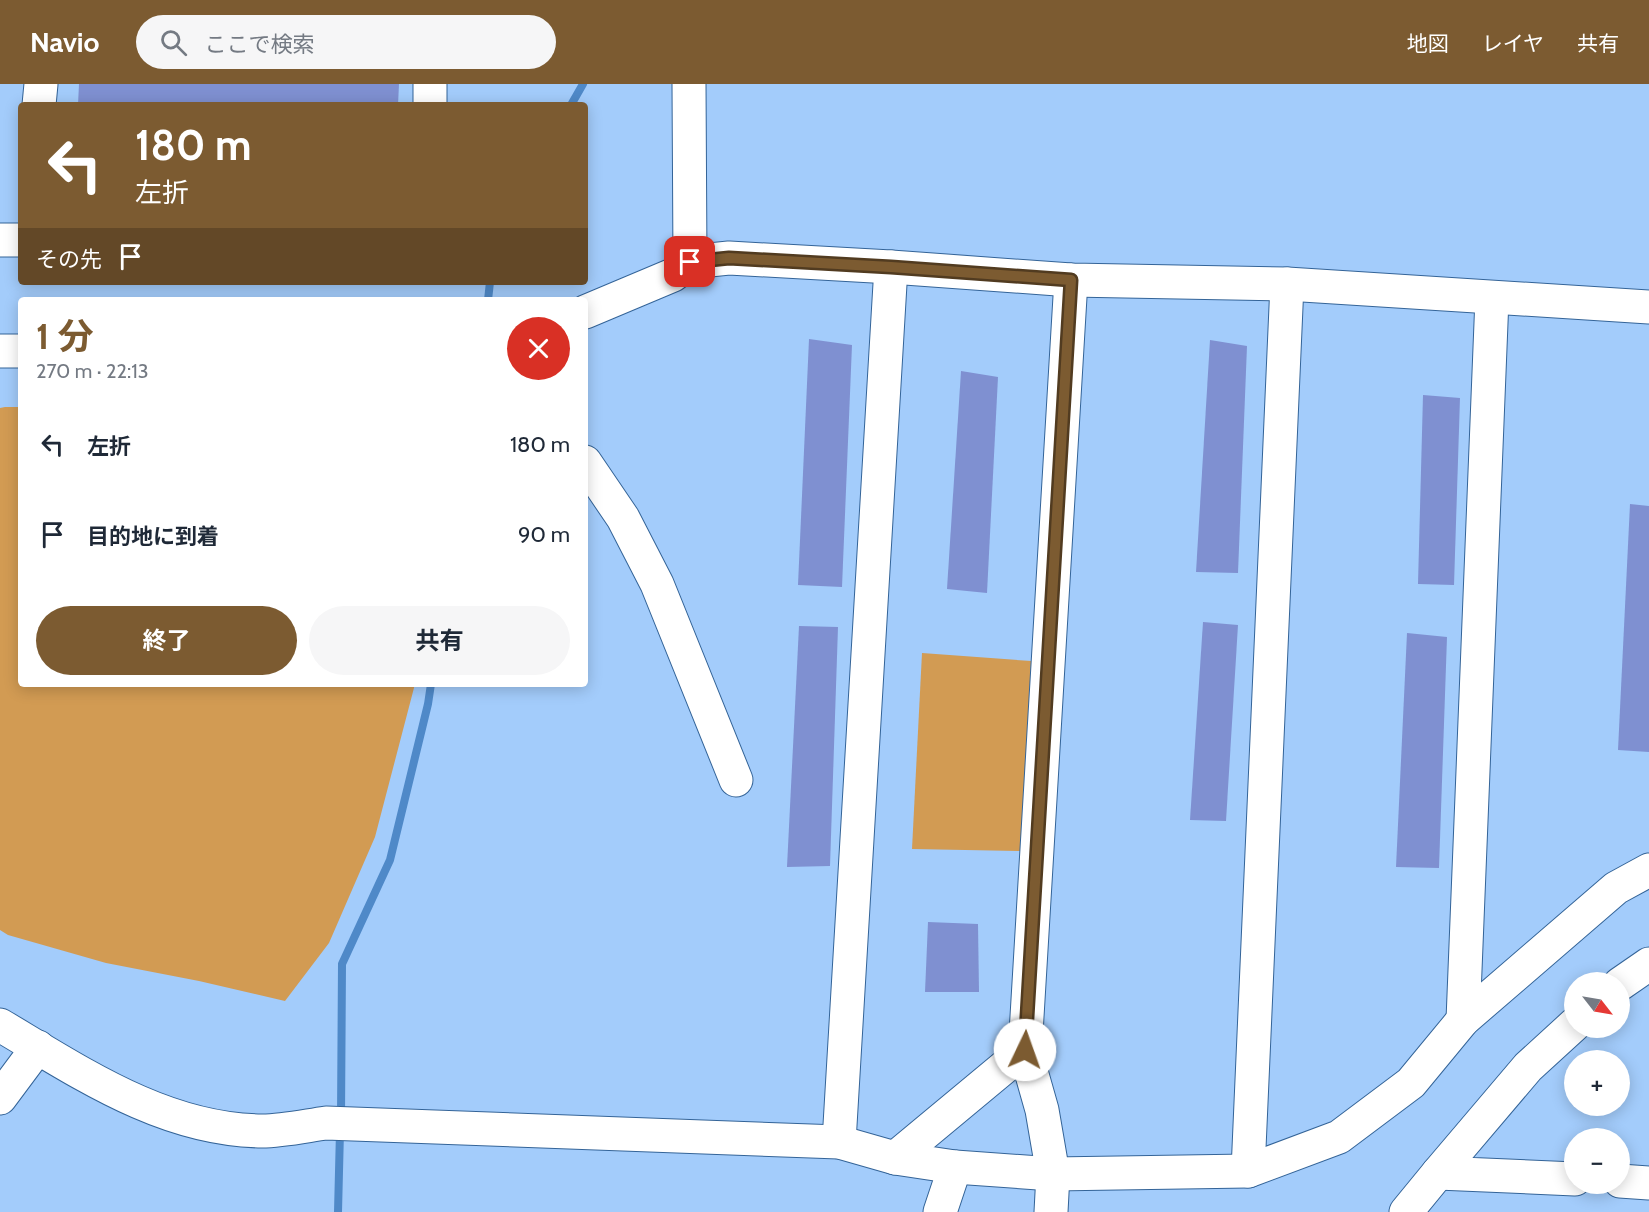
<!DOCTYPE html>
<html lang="ja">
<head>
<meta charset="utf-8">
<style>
	:root { --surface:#fff; --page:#f6f6f7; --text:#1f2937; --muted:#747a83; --accent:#7c5b31 }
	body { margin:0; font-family:Cabin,"Noto Sans JP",sans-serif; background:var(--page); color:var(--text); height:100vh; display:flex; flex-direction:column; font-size:22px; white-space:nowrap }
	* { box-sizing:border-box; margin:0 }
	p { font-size:20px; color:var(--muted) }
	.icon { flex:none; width:33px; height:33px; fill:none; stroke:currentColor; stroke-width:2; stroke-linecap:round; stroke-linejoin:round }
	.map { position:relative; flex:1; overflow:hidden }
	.drawer { position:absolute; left:18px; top:213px; width:570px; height:390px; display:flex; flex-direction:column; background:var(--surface); border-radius:6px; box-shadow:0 3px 15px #0003 }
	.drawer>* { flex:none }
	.top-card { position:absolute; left:18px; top:18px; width:570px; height:183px; border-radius:6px; box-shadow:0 3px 15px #0003; background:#7c5b31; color:#fff; overflow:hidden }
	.needle { width:39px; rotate:121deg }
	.buttons { position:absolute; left:1564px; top:888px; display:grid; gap:12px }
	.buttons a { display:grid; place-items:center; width:66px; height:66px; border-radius:50%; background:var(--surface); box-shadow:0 3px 15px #0003; font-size:30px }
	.pin { position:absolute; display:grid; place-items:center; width:51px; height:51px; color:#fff; margin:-26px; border-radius:12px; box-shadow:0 3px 9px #0006 }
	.me { position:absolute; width:66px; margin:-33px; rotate:3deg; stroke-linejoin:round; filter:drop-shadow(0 0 4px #0008) }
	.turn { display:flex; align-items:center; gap:21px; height:126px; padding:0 18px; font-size:27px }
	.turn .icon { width:78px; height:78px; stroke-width:2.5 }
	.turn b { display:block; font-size:42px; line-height:51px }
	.then { display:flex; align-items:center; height:57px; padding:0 18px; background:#0003; gap:12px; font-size:22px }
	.round { display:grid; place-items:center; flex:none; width:63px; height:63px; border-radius:32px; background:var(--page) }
	.head { display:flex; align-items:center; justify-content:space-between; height:102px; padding:0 18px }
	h1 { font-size:36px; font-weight:700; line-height:45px; color:var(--accent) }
	.button { display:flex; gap:12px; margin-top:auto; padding:12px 18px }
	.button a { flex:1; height:69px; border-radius:36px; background:var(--accent); color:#fff; font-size:24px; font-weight:700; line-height:69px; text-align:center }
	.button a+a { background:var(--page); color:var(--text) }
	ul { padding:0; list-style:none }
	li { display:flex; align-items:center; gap:18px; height:90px; padding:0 18px }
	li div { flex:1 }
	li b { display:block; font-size:22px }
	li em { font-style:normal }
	header { display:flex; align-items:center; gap:36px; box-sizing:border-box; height:84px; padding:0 30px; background:var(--accent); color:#fff }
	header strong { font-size:28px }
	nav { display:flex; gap:33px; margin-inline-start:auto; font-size:21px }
	.search { width:420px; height:54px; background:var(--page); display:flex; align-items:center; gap:15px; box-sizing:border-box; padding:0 21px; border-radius:33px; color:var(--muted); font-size:22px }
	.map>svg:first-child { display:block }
	.green { fill:#d29b53 }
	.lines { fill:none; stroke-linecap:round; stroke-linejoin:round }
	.stream { stroke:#4f89c8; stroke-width:8 }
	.building { fill:#7f90d1 }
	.minor-casing { stroke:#346498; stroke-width:35 }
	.minor { stroke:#fff; stroke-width:33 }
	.route-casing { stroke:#513b20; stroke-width:15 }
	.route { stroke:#7c5b31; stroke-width:10 }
</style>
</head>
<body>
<header>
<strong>Navio</strong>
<div class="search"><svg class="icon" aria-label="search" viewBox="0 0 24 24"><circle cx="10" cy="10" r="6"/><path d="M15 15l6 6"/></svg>ここで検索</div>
<nav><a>地図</a><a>レイヤ</a><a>共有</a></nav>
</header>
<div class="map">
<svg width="1649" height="1128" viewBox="0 0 1649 1128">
	<rect width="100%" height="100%" fill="#a3ccfb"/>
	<!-- green -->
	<g class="green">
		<polygon points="5,323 21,323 21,600 415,600 375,753 329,859 285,917 199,897 106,879 8,851 0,846 0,324"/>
		<polygon points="922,569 1031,577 1022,767 912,765"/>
	</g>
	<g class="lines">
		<!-- stream -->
		<g class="stream">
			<polyline points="571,21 583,0"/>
			<polyline points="488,216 490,198"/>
			<polyline points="341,1034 342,880 390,776 428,620 431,600"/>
			<polyline points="338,1128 340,1047"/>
		</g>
	</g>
	<!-- building -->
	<g class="building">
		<polygon points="79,0 399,0 398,21 78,21"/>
		<polygon points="809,255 852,261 842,503 798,501"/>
		<polygon points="1210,256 1247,262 1238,489 1196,488"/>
		<polygon points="961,287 998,293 987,509 947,505"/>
		<polygon points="1423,311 1460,314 1454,501 1418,500"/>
		<polygon points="1630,420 1649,422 1649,668 1618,666"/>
		<polygon points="1203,538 1238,541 1226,737 1190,736"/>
		<polygon points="799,542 838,543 830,782 787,783"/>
		<polygon points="1407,549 1447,553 1439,784 1396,783"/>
		<polygon points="928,838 978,840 979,908 925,908"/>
	</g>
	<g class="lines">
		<defs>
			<g id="minor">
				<polyline points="689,0 690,178"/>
				<polyline points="39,21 41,0"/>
				<polyline points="430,21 430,0"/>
				<polyline points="0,156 21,156"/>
				<polyline points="585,228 673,191 690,178 729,174 891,183 1071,196 1287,200 1649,223"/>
				<polyline points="0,267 21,267"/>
				<polyline points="585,378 623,434 657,500 736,696"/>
				<polyline points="1620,900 1649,880"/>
				<polyline points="1463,936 1492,214"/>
				<polyline points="1575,940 1528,983 1438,1089 1575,1095"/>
				<path d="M0,941C81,989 164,1046 262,1047C282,1047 305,1042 326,1039L839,1058L895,1074L955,1083L1053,1090L1248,1087L1339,1053L1411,999L1463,936L1616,804L1649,786"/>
				<polyline points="0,1014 38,963"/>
				<polyline points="839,1058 891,183"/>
				<polyline points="895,1074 1025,966"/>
				<polyline points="1248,1087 1287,200"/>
				<polyline points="1620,1097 1649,1099"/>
				<polyline points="940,1128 955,1083"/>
				<polyline points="1051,1128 1053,1090 1042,1026 1025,966 1071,196"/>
				<polyline points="1406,1128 1438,1089"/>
			</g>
		</defs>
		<!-- minor casing -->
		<use href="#minor" class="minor-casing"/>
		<!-- minor -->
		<use href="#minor" class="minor"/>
	</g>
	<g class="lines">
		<defs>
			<polyline id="route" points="690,178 729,174 891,183 1071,196 1025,966"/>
		</defs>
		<!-- route casing -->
		<use href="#route" class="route-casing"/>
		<!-- route -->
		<use href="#route" class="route"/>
	</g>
</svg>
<div class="buttons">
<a><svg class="needle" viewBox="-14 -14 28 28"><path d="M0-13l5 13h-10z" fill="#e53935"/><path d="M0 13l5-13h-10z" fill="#747a83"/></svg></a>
<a>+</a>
<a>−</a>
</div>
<div class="pin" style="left:690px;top:178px;background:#d93025"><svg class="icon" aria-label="arrive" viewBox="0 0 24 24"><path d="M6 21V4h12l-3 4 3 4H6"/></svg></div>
<svg class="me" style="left:1025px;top:966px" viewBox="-20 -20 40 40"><circle r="19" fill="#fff"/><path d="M0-13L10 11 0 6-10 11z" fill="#7c5b31"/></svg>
<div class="top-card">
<div class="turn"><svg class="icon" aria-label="left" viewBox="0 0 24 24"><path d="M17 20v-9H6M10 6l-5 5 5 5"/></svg><div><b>180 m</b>左折</div></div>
<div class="then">その先<svg class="icon" aria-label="arrive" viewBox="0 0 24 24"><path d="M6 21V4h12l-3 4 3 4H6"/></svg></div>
</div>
<section class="drawer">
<div class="head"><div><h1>1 分</h1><p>270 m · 22:13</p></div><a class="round" style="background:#d93025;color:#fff"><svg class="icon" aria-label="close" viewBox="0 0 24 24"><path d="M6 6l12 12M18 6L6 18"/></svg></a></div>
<ul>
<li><svg class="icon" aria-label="left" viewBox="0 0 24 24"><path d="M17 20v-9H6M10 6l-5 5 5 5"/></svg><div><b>左折</b></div><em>180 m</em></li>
<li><svg class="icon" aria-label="arrive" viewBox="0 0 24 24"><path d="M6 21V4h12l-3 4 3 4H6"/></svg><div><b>目的地に到着</b></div><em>90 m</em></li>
</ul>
<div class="button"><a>終了</a><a>共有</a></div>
</section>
</div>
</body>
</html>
